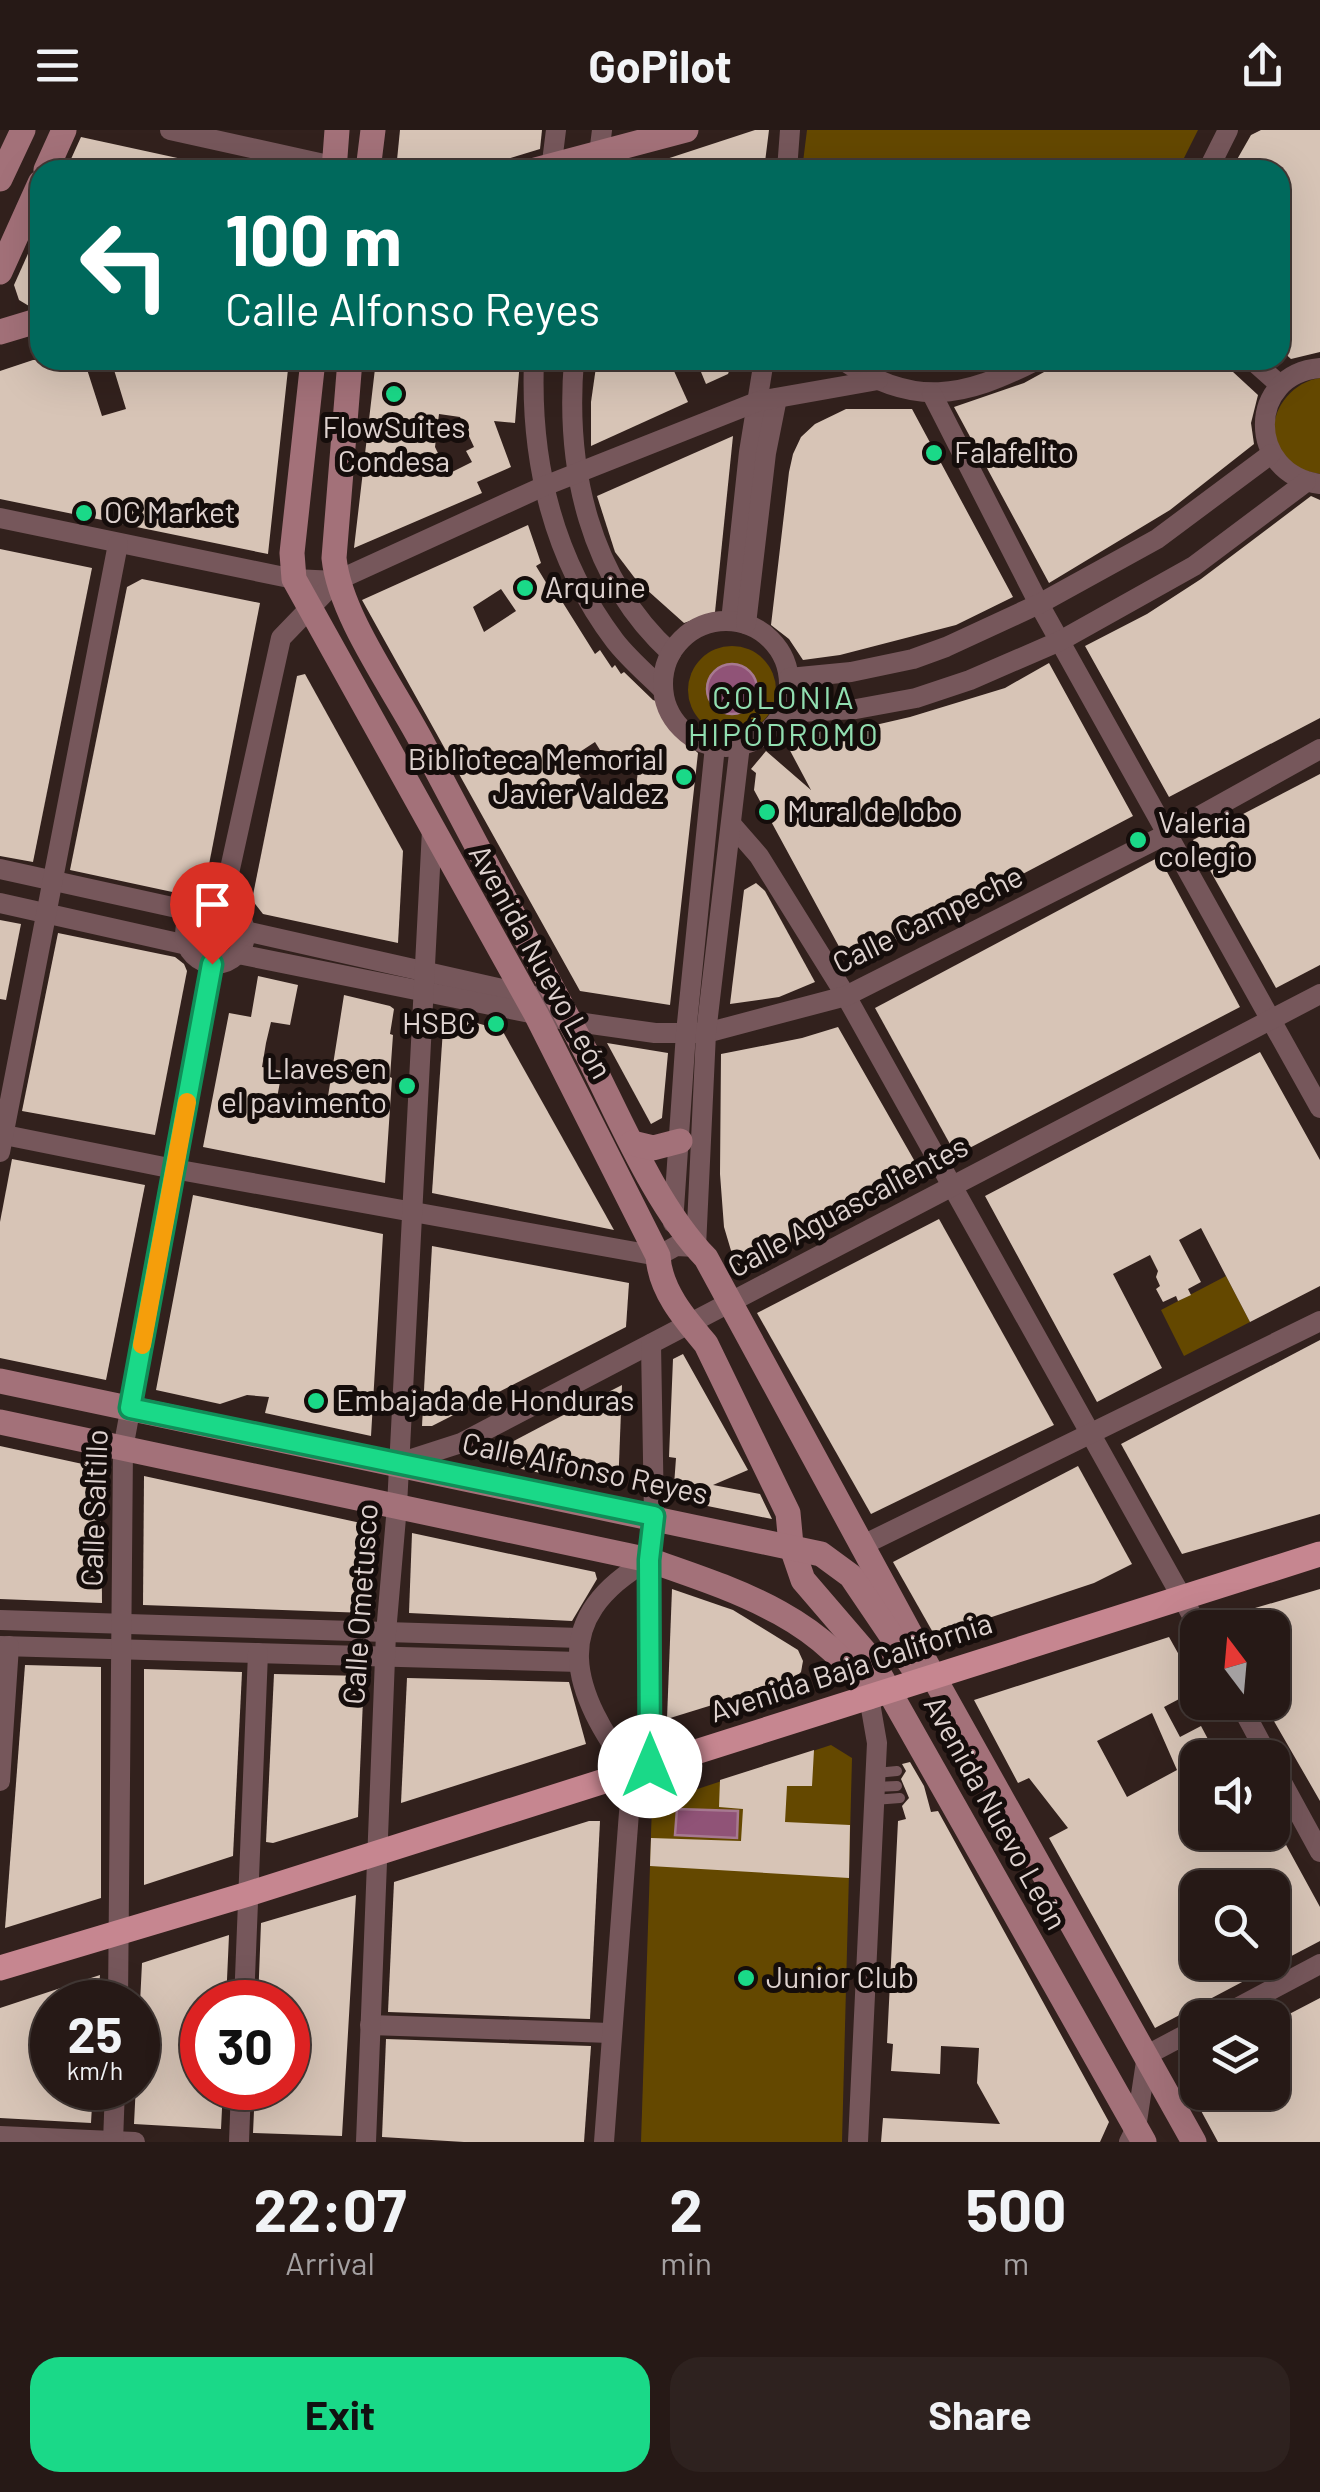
<!DOCTYPE html>
<html lang="en">
<head>
<meta charset="utf-8">
<style>
	:root { --surface:#261916; --page:#2e221f; --text:#f1f3f6; --muted:#a4a0a1; --line:#423835; --accent:#1ad988 }
	body { margin:0; font-family:Barlow,sans-serif; background:var(--page); color:var(--text); height:100vh; display:flex; flex-direction:column; font-size:38px; white-space:nowrap }
	* { box-sizing:border-box; margin:0 }
	p { font-size:32px; color:var(--muted) }
	.icon { flex:none; width:55px; height:55px; fill:none; stroke:currentColor; stroke-width:2; stroke-linecap:round; stroke-linejoin:round }
	.map { position:relative; height:2012px; overflow:hidden }
	.drawer { display:flex; flex-direction:column; background:var(--surface); flex:1 }
	.drawer>* { flex:none }
	.top-card { position:absolute; left:30px; top:30px; width:1260px; height:210px; border-radius:30px; box-shadow:0 10px 40px #0002,0 0 0 2px var(--line); background:#00695c; color:#fff; overflow:hidden }
	.needle { width:65px; rotate:344deg }
	.fabs { position:absolute; left:1180px; top:1480px; display:grid; gap:20px }
	.fabs a { display:grid; place-items:center; width:110px; height:110px; border-radius:20px; background:var(--surface); box-shadow:0 10px 40px #0002,0 0 0 2px var(--line); font-size:50px }
	.speed { position:absolute; left:30px; top:1850px; display:flex; gap:20px; font-size:50px; font-weight:700; text-align:center }
	.speed>* { display:grid; place-content:center; width:130px; height:130px; border-radius:50%; background:var(--surface); box-shadow:0 10px 40px #0002,0 0 0 2px var(--line); line-height:1 }
	.speed small { font-size:25px; font-weight:400 }
	.speed .limit { border:15px solid #d22; background:#fff; color:#111 }
	.pin { position:absolute; display:grid; place-items:center; width:85px; height:85px; color:#fff; margin:-102px -42px; border-radius:50% 50% 50% 0; rotate:-45deg; box-shadow:0 0 10px #0007 }
	.pin .icon { rotate:45deg }
	.me { position:absolute; width:110px; margin:-55px; rotate:0deg; stroke-linejoin:round; filter:drop-shadow(0 0 8px #0008) }
	.turn { display:flex; align-items:center; gap:35px; height:210px; padding:0 30px; font-size:45px }
	.turn .icon { width:130px; height:130px; stroke-width:2.5 }
	.turn b { display:block; font-size:70px; line-height:85px }
	.eta { display:flex; justify-content:space-evenly; align-items:center; height:170px; text-align:center }
	.eta b { font-size:60px; font-weight:700; line-height:70px }
	.cta { display:flex; gap:20px; margin-top:auto; padding:20px 30px }
	.cta a { flex:1; height:115px; border-radius:30px; background:var(--accent); color:#111; font-size:40px; font-weight:700; line-height:115px; text-align:center }
	.cta a+a { background:var(--page); color:var(--text) }
	header { display:flex; justify-content:space-between; align-items:center; height:130px; padding:0 30px; background:var(--surface); font-size:45px; font-weight:700 }
	.map>svg:first-child { display:block }
	.green { fill:#644800 }
	.water { fill:#905377; stroke:#a77991; stroke-width:2.5 }
	.building { fill:#d7c4b6; fill-rule:evenodd }
	.lines { fill:none; stroke-linecap:round; stroke-linejoin:round }
	.lane { stroke:#76575b; stroke-width:10 }
	.street { stroke:#76575b; stroke-width:20 }
	.secondary { stroke:#a37179; stroke-width:25 }
	.primary { stroke:#c68690; stroke-width:25 }
	.route-casing { stroke:#118d58; stroke-width:25 }
	.route { stroke:#1ad988; stroke-width:18 }
	.slow { stroke:#f59e0b; stroke-width:18 }
	.poi-dot { fill:#1ad988; stroke:#150d0b; stroke-width:4 }
	.labels { text-anchor:middle; stroke-width:10; stroke-linejoin:round; paint-order:stroke }
	.poi-label { font-size:30px; fill:#ded2cf; stroke:#150d0b; text-anchor:start }
	.street-label { font-size:30px; fill:#ded2cf; stroke:#150d0b }
	.neighbourhood-label { font-size:32px; letter-spacing:2.5px; fill:#91deb0; stroke:#150d0b }
</style>
</head>
<body>
<header><svg class="icon" aria-label="menu" viewBox="0 0 24 24"><path d="M4 6h16M4 12h16M4 18h16"/></svg>GoPilot<svg class="icon" aria-label="share" viewBox="0 0 24 24"><path d="M12 15V3M7 8l5-5 5 5M5 13v7h14v-7"/></svg></header>
<div class="map">
<svg width="1320" height="2012" viewBox="0 0 1320 2012">
	<rect width="100%" height="100%" fill="#32211d"/>
	<!-- green -->
	<g class="green">
		<polygon points="807,0 1198,0 1178,40 802,40"/>
		<path d="M1320,248V344C1312,342 1303,341 1297,337C1253,312 1278,254 1320,248Z"/>
		<circle cx="732" cy="560" r="44"/>
		<polygon points="1226,1146 1250,1192 1184,1226 1161,1180"/>
		<polygon points="831,1615 852,1628 842,2012 641,2012 652,1674"/>
	</g>
	<!-- water -->
	<g class="water">
		<circle cx="732" cy="559" r="25"/>
		<polygon points="677,1679 738,1681 737,1708 675,1705"/>
	</g>
	<!-- building -->
	<g class="building">
		<polygon points="400,0 542,0 540,19 471,40 396,40"/>
		<polygon points="755,0 769,0 764,40 643,40 642,37"/>
		<polygon points="1261,0 1320,0 1320,222 1291,229 1280,219 1280,40 1231,40 1251,5"/>
		<polygon points="81,7 205,34 204,40 66,40"/>
		<polygon points="40,97 40,174 29,176 19,170 14,155"/>
		<polygon points="33,230 84,230 102,286 126,279 111,230 186,230 189,237 214,235 212,230 289,230 268,424 0,369 0,241"/>
		<path d="M376,230H520L515,293L494,291L511,337L477,352L482,363L354,418ZM439,284L460,287L474,317L466,321L472,332L448,344L435,317Z"/>
		<polygon points="597,230 669,230 688,272 591,316 591,272"/>
		<polygon points="696,230 733,230 728,244 706,254"/>
		<polygon points="1066,230 1220,230 1258,265 1251,293 1254,314 1170,380 1049,453 954,277 1024,253"/>
		<polygon points="846,279 912,279 1013,467 956,495 840,525 803,530 789,509 771,495 789,342 793,324 801,307 815,294"/>
		<polygon points="733,306 715,482 684,493 637,451 615,422 597,366"/>
		<polygon points="1311,366 1320,370 1320,588 1169,667 1085,516 1147,484 1201,449"/>
		<path d="M528,395L541,433L536,436L550,459L553,457L595,524L600,520L612,538L615,535L621,544L624,542L653,570L662,573L676,603L698,623L670,875L580,861L362,470ZM501,459L516,481L484,502L473,477ZM595,612L600,620L632,624V631L639,632L635,666L589,661L569,629Z"/>
		<polygon points="0,419 92,438 33,732 0,726"/>
		<polygon points="142,449 260,473 205,755 199,763 191,766 70,740 127,457"/>
		<polygon points="1049,533 1133,686 849,835 754,660 756,643 751,639 766,621 811,660 786,613 828,599 871,596 910,587 1005,558"/>
		<polygon points="305,544 403,721 398,813 263,784 252,770 297,546"/>
		<polygon points="1320,644 1320,835 1276,858 1193,710"/>
		<polygon points="1159,727 1240,877 956,1025 875,878"/>
		<polygon points="756,753 765,761 815,852 779,867 730,874 744,760"/>
		<polygon points="0,790 21,794 6,870 0,869"/>
		<polygon points="58,803 175,827 184,834 187,841 155,1005 22,981"/>
		<polygon points="258,846 298,855 290,895 271,892 266,913 262,937 282,941 277,968 326,979 344,865 390,876 394,879 390,904 393,905 390,947 392,948 385,1053 203,1017 229,883 251,887"/>
		<polygon points="444,884 502,900 614,1100 432,1063"/>
		<polygon points="838,897 922,1044 743,1137 735,1134 724,1097 720,1044 721,924 802,908"/>
		<polygon points="607,913 668,923 662,988 651,994"/>
		<polygon points="1260,922 1320,1030 1320,1156 1250,1192 1201,1098 1179,1110 1201,1152 1188,1159 1191,1165 1178,1171 1176,1166 1163,1172 1156,1159 1160,1156 1156,1147 1158,1141 1150,1125 1113,1144 1162,1238 1097,1272 985,1066"/>
		<polygon points="12,1029 145,1055 106,1250 0,1228 0,1092"/>
		<polygon points="193,1065 383,1104 371,1306 265,1283 269,1267 247,1265 220,1274 156,1260"/>
		<polygon points="939,1089 1054,1295 871,1384 757,1183"/>
		<polygon points="432,1116 629,1153 626,1197 432,1296 422,1296"/>
		<polygon points="1320,1210 1320,1384 1182,1424 1121,1314"/>
		<polygon points="683,1224 748,1340 713,1355 760,1364 772,1389 673,1369 676,1328 669,1327 673,1229"/>
		<polygon points="622,1255 618,1359 478,1330 546,1294"/>
		<polygon points="0,1316 101,1338 102,1473 0,1469"/>
		<polygon points="1078,1336 1132,1434 1094,1453 935,1506 893,1432"/>
		<polygon points="144,1346 370,1395 367,1483 143,1475"/>
		<polygon points="412,1403 595,1442 597,1449 572,1491 409,1483"/>
		<polygon points="672,1459 733,1480 798,1520 803,1531 801,1542 793,1550 667,1589"/>
		<polygon points="1320,1459 1320,1671 1263,1572 1272,1572 1272,1498 1213,1498 1211,1491"/>
		<path d="M1169,1507L1198,1559L1164,1577L1180,1607L1201,1596L1218,1628H1198V1702H1279L1320,1777V1811L1155,1898L1049,1708L1068,1698L1029,1648L1018,1653L974,1570ZM1152,1583L1177,1640L1127,1667L1097,1611ZM1198,1758H1272V1832H1198Z"/>
		<polygon points="25,1535 101,1537 101,1768 5,1798"/>
		<polygon points="144,1539 242,1542 233,1726 144,1755"/>
		<polygon points="274,1544 364,1546 358,1687 273,1713 266,1712"/>
		<polygon points="407,1548 569,1552 586,1614 401,1673"/>
		<polygon points="814,1620 812,1656 787,1656 785,1692 850,1695 849,1748 650,1736 651,1708 741,1711 743,1679 719,1677 720,1650"/>
		<polygon points="910,1632 924,1656 931,1682 938,1681 1109,1992 1100,2012 881,2012 883,1988 1000,1994 977,1953 979,1918 941,1916 940,1944 891,1941 893,1914 887,1913 898,1691 906,1689 902,1676 909,1668 901,1649 906,1641 902,1634"/>
		<polygon points="589,1691 600,1691 590,1889 388,1882 394,1752"/>
		<polygon points="356,1765 342,2006 253,2003 255,1958 288,1958 288,1872 258,1872 261,1793"/>
		<polygon points="229,1805 226,1872 202,1872 202,1958 223,1958 221,1999 134,1994 142,1833"/>
		<polygon points="100,1845 98,1872 52,1872 52,1958 93,1958 91,1993 0,1988 0,1878"/>
		<polygon points="1320,1868 1320,2012 1218,2012 1180,1942 1198,1932 1198,1962 1272,1962 1272,1893"/>
		<polygon points="386,1909 591,1916 584,2012 464,2012 382,2007"/>
	</g>
	<g class="lines">
		<!-- lane -->
		<g class="lane">
			<polyline points="876,1643 897,1641"/>
			<polyline points="875,1657 897,1656"/>
			<polyline points="874,1670 900,1668"/>
		</g>
		<!-- street -->
		<g class="street">
			<polyline points="170,0 351,40"/>
			<polyline points="551,40 556,0"/>
			<polyline points="597,40 602,0"/>
			<polyline points="787,40 790,0"/>
			<polyline points="1208,40 1228,0"/>
			<path d="M534,230C530,331 553,429 615,511C629,529 647,544 663,560"/>
			<path d="M574,230C565,338 589,448 671,523"/>
			<path d="M842,230C914,278 963,268 1037,230"/>
			<polyline points="1252,230 1280,255"/>
			<path d="M1320,238C1247,244 1246,344 1320,354"/>
			<polyline points="932,264 1039,474 1320,978"/>
			<polyline points="0,388 294,449 336,451"/>
			<polyline points="731,491 749,322 764,230"/>
			<circle cx="726" cy="554" r="63"/>
			<polyline points="746,494 766,323 777,268"/>
			<polyline points="789,548 851,542 913,529 946,517 1039,474 1157,409 1271,324"/>
			<polyline points="782,583 856,579 916,568 970,550 1060,511 1194,436 1306,352"/>
			<polyline points="732,695 759,726 846,866 1199,1498"/>
			<polyline points="0,739 195,782"/>
			<polyline points="0,773 187,815"/>
			<circle cx="215" cy="804" r="30"/>
			<polyline points="222,775 281,508 336,451 542,357 759,271 878,250"/>
			<polyline points="245,801 560,872"/>
			<polyline points="238,824 570,891 655,903 706,903 846,866 1169,703 1320,619"/>
			<polyline points="0,1004 174,1039 658,1126"/>
			<polyline points="0,1022 118,414"/>
			<polyline points="673,1093 686,903 715,616"/>
			<polyline points="658,1126 676,1116 696,1117 706,903 740,615"/>
			<polyline points="399,1333 461,1313 1320,864"/>
			<polyline points="863,1415 1320,1191"/>
			<polyline points="0,1490 580,1508"/>
			<polyline points="0,1516 579,1532"/>
			<polyline points="1239,1572 1269,1628"/>
			<polyline points="1272,1634 1320,1722"/>
			<polyline points="650,1636 649,1430 654,1386 651,1214"/>
			<polyline points="0,1651 9,1516"/>
			<polyline points="118,1872 123,1319 212,834"/>
			<polyline points="244,1872 258,1523"/>
			<polyline points="1218,1888 1320,1834"/>
			<polyline points="370,1895 610,1903"/>
			<polyline points="0,2006 135,2012"/>
			<polyline points="113,2012 115,1958"/>
			<polyline points="239,2012 241,1958"/>
			<polyline points="366,2012 386,1503 397,1376 432,700"/>
			<path d="M604,2012L632,1643C572,1562 545,1489 649,1430"/>
			<polyline points="858,2012 877,1613 869,1567"/>
			<polyline points="1129,2012 1136,1998 1147,1925 1198,1898"/>
		</g>
		<!-- secondary -->
		<g class="secondary">
			<polyline points="46,40 64,0"/>
			<polyline points="334,40 337,0"/>
			<polyline points="368,40 373,0"/>
			<polyline points="535,40 686,0"/>
			<polyline points="0,49 23,0"/>
			<polyline points="0,142 40,53"/>
			<polyline points="0,202 40,190"/>
			<path d="M313,230L292,423L294,449L536,884L658,1126C660,1160 684,1188 706,1214L788,1383L791,1415L803,1450L870,1528L881,1547L1144,2012"/>
			<path d="M350,230L334,428C340,487 397,563 425,618C479,721 534,823 588,926C620,989 657,1078 706,1128L933,1546L1194,2012"/>
			<polyline points="632,1013 653,1018 680,1011"/>
			<polyline points="0,1251 821,1424 851,1446 914,1539"/>
			<path d="M0,1292L649,1430C729,1458 825,1487 869,1567"/>
		</g>
		<!-- primary -->
		<polyline class="primary" points="0,1838 248,1764 1320,1424"/>
	</g>
	<g class="lines">
		<defs>
			<polyline id="route" points="212,834 130,1278 654,1386 649,1430 650,1636"/>
		</defs>
		<!-- route casing -->
		<use href="#route" class="route-casing"/>
		<!-- route -->
		<use href="#route" class="route"/>
		<!-- slow -->
		<polyline class="slow" points="142,1215 187,972"/>
	</g>
	<!-- markers -->
	<g class="poi-dot">
		<circle cx="394" cy="264" r="10"/>
		<circle cx="934" cy="323" r="10"/>
		<circle cx="84" cy="383" r="10"/>
		<circle cx="525" cy="458" r="10"/>
		<circle cx="684" cy="647" r="10"/>
		<circle cx="767" cy="682" r="10"/>
		<circle cx="1138" cy="710" r="10"/>
		<circle cx="496" cy="894" r="10"/>
		<circle cx="407" cy="956" r="10"/>
		<circle cx="316" cy="1271" r="10"/>
		<circle cx="746" cy="1848" r="10"/>
	</g>
	<g class="labels">
		<!-- poi labels -->
		<g class="poi-label">
			<text x="394" y="308" text-anchor="middle">FlowSuites<tspan x="394" dy="34">Condesa</tspan></text>
			<text x="954" y="333">Falafelito</text>
			<text x="104" y="393">OC Market</text>
			<text x="545" y="468">Arquine</text>
			<text x="664" y="640" text-anchor="end">Biblioteca Memorial<tspan x="664" dy="34">Javier Valdez</tspan></text>
			<text x="787" y="692">Mural de lobo</text>
			<text x="1158" y="703">Valeria<tspan x="1158" dy="34">colegio</tspan></text>
			<text x="476" y="904" text-anchor="end">HSBC</text>
			<text x="387" y="949" text-anchor="end">Llaves en<tspan x="387" dy="34">el pavimento</tspan></text>
			<text x="336" y="1281">Embajada de Honduras</text>
			<text x="766" y="1858">Junior Club</text>
		</g>
		<!-- street labels -->
		<g class="street-label">
			<text transform="translate(928 790) rotate(-26)" y="10">Calle Campeche</text>
			<text transform="translate(540 832) rotate(61)" y="10">Avenida Nuevo León</text>
			<text transform="translate(848 1077) rotate(-28)" y="10">Calle Aguascalientes</text>
			<text transform="translate(585 1339) rotate(12)" y="10">Calle Alfonso Reyes</text>
			<text transform="translate(95 1378) rotate(-88)" y="10">Calle Saltillo</text>
			<text transform="translate(361 1474) rotate(-86)" y="10">Calle Ometusco</text>
			<text transform="translate(851 1538) rotate(-18)" y="10">Avenida Baja California</text>
			<text transform="translate(995 1683) rotate(61)" y="10">Avenida Nuevo León</text>
		</g>
		<!-- neighbourhood labels -->
		<g class="neighbourhood-label">
			<text x="784" y="579">COLONIA<tspan x="784" dy="37">HIPÓDROMO</tspan></text>
		</g>
	</g>
</svg>
<div class="fabs">
<a><svg class="needle" viewBox="-14 -14 28 28"><path d="M0-13l5 13h-10z" fill="#e53935"/><path d="M0 13l5-13h-10z" fill="#a4a0a1"/></svg></a>
<a><svg class="icon" aria-label="sound" viewBox="0 0 24 24"><path d="M4 9h4l5-4v14l-5-4H4zM17 9q2 3 0 6"/></svg></a>
<a><svg class="icon" aria-label="search" viewBox="0 0 24 24"><circle cx="10" cy="10" r="6"/><path d="M15 15l6 6"/></svg></a>
<a><svg class="icon" aria-label="layers" viewBox="0 0 24 24"><path d="M12 4l9 5-9 5-9-5zM3 14l9 5 9-5"/></svg></a>
</div>
<div class="speed"><div>25<small>km/h</small></div><div class="limit">30</div></div>
<div class="pin" style="left:212px;top:834px;background:#d93025"><svg class="icon" aria-label="arrive" viewBox="0 0 24 24"><path d="M6 21V4h12l-3 4 3 4H6"/></svg></div>
<svg class="me" style="left:650px;top:1636px" viewBox="-20 -20 40 40"><circle r="19" fill="#fff"/><path d="M0-13L10 11 0 6-10 11z" fill="#1ad988"/></svg>
<div class="top-card">
<div class="turn"><svg class="icon" aria-label="left" viewBox="0 0 24 24"><path d="M17 20v-9H6M10 6l-5 5 5 5"/></svg><div><b>100 m</b>Calle Alfonso Reyes</div></div>
</div>
</div>
<section class="drawer">
<div class="eta">
<div><b>22:07</b><p>Arrival</p></div>
<div><b>2</b><p>min</p></div>
<div><b>500</b><p>m</p></div>
</div>
<div class="cta"><a>Exit</a><a>Share</a></div>
</section>
</body>
</html>
